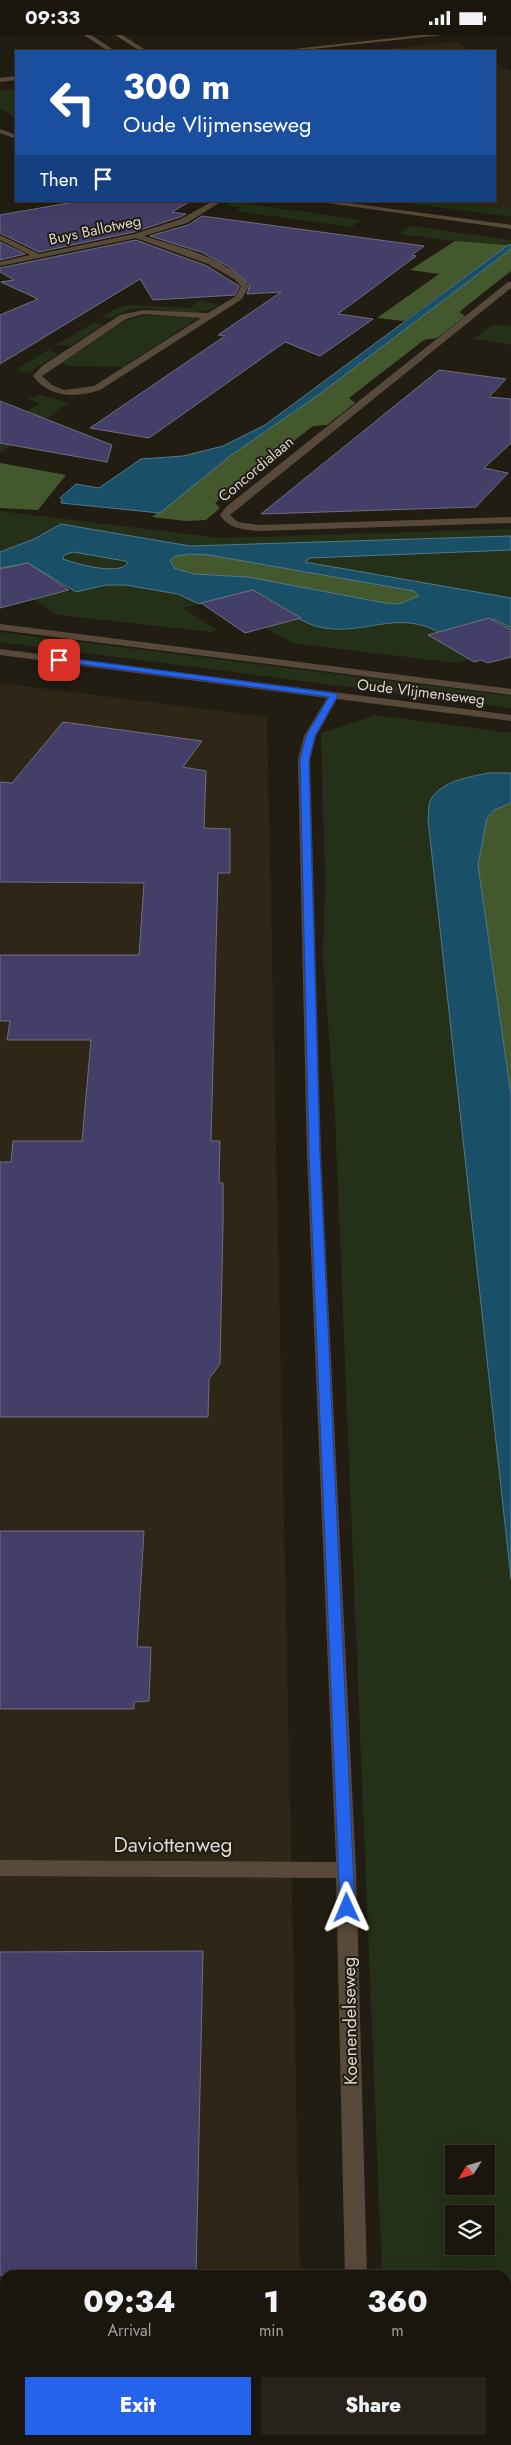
<!DOCTYPE html>
<html lang="en">
<head>
<meta charset="utf-8">
<style>
	:root { --surface:#1a160e; --page:#27231c; --text:#f1f3f6; --muted:#9f9f9e; --line:#38352e; --accent:#2563eb }
	body { margin:0; font-family:Jost,sans-serif; background:var(--page); color:var(--text); height:100vh; display:flex; flex-direction:column; font-size:19px; white-space:nowrap }
	* { box-sizing:border-box; margin:0 }
	p { font-size:16px; color:var(--muted) }
	.icon { flex:none; width:28px; height:28px; fill:none; stroke:currentColor; stroke-width:2; stroke-linecap:round; stroke-linejoin:round }
	.map { position:relative; flex:1; overflow:hidden }
	.panel { position:absolute; left:0px; top:2235px; width:511px; height:175px; display:flex; flex-direction:column; background:var(--surface); border-radius:15px 15px 0 0; box-shadow:0 5px 20px #0002,0 0 0 1px var(--line) }
	.panel>* { flex:none }
	.guide { position:absolute; left:15px; top:15px; width:481px; height:152px; border-radius:0px; box-shadow:0 5px 20px #0002,0 0 0 1px var(--line); background:#1a4fa0; color:#fff; overflow:hidden }
	.needle { width:32px; rotate:233deg }
	.tools { position:absolute; left:445px; top:2110px; display:grid; gap:10px }
	.tools a { display:grid; place-items:center; width:50px; height:50px; border-radius:0px; background:var(--surface); box-shadow:0 5px 20px #0002,0 0 0 1px var(--line); font-size:25px }
	.pin { position:absolute; display:grid; place-items:center; width:42px; height:42px; color:#fff; margin:-21px; border-radius:10px; box-shadow:0 2px 8px #0006 }
	.me { position:absolute; width:55px; margin:-28px; rotate:359deg; stroke-linejoin:round; filter:drop-shadow(0 0 4px #0008) }
	.turn { display:flex; align-items:center; gap:18px; height:105px; padding:0 25px; font-size:22px }
	.turn .icon { width:65px; height:65px; stroke-width:2.5 }
	.turn b { display:block; font-size:35px; line-height:42px }
	.then { display:flex; align-items:center; height:48px; padding:0 25px; background:#0003; gap:10px; font-size:19px }
	.eta { display:flex; justify-content:space-evenly; align-items:center; height:85px; text-align:center }
	.eta b { font-size:30px; font-weight:800; line-height:35px }
	.cta { display:flex; gap:10px; margin-top:auto; padding:10px 25px }
	.cta a { flex:1; height:58px; border-radius:0px; background:var(--accent); color:#fff; font-size:20px; font-weight:800; line-height:58px; text-align:center }
	.cta a+a { background:var(--page); color:var(--text) }
	.status { display:flex; justify-content:space-between; align-items:center; height:35px; padding:0 25px; background:var(--surface); direction:ltr }
	.status svg { height:14px; fill:currentColor }
	.map>svg:first-child { display:block }
	.built { fill:#2e2616 }
	.green { fill:#243017; fill-rule:evenodd }
	.forest { fill:#44582d }
	.water { fill:#195068; stroke:#537888; fill-rule:evenodd }
	.building { fill:#443f68; stroke:#6f6e7b }
	.lines { fill:none; stroke-linecap:round; stroke-linejoin:round }
	.minor { fill:#584a3a; fill-rule:evenodd }
	.route { fill:#2563eb; stroke:#184099 }
	.labels { text-anchor:middle; stroke-width:4; stroke-linejoin:round; paint-order:stroke }
	.far-street-label { font-size:15px; fill:#dbd7d1; stroke:#221d13 }
	.street-label { font-size:18px; fill:#dbd7d1; stroke:#221d13 }
	.near-street-label { font-size:21px; fill:#dbd7d1; stroke:#221d13 }
</style>
</head>
<body>
<div class="status"><b>09:33</b><svg viewBox="0 0 49 12"><path d="M0 12V9h3v3zM5 12V6h3v6zM10 12V3h3v9zM15 12V0h3v12zM26 1h20v11H26zM47 4h2v5h-2z"/></svg></div>
<div class="map">
<svg width="511" height="2410" viewBox="0 0 511 2410">
	<rect width="100%" height="100%" fill="#221d13"/>
	<!-- built -->
	<g class="built">
		<polygon points="455,7 472,16 368,16"/>
		<polygon points="495,28 511,36 511,174 483,171 474,166 495,166"/>
		<polygon points="0,648 267,682 300,2240 5,2240 5,2405 303,2405 303,2410 0,2410"/>
	</g>
	<!-- green -->
	<g class="green">
		<polygon points="16,53 16,83 0,74 0,56"/>
		<polygon points="413,166 474,166 483,171 511,174 511,182 407,168"/>
		<polygon points="234,167 362,185 351,192 236,176 241,172 225,170"/>
		<polygon points="411,191 511,205 511,210 455,206 400,199"/>
		<path d="M201,265L219,270C193,286 162,271 134,274C120,276 118,285 101,282L115,274L128,270L189,273Z"/>
		<polygon points="145,280 198,283 123,332 67,331 61,327 125,286"/>
		<polygon points="93,288 101,289 102,291 70,311 56,310"/>
		<polygon points="493,289 511,291 511,310 474,304"/>
		<polygon points="48,315 58,319 28,338 15,335"/>
		<polygon points="41,360 68,368 44,386 47,387 0,418 0,393 39,369 28,364"/>
		<path d="M0,476L219,503L511,494V575L416,588L426,590L441,598L494,584L511,593V624L497,616L456,628L292,608L266,593L300,583C322,601 353,592 378,588L267,547L127,550L178,559L199,569L183,573L217,595L211,597L57,580L34,564C58,558 80,555 104,550L39,516L60,489L34,504L0,517Z"/>
		<polygon points="0,597 511,661 511,673 0,607"/>
		<path d="M376,680L511,698V738H488L464,743L500,1432L511,1544V2410H388V2405H506V2240H382L335,1080L323,923L325,843L321,698ZM454,2119H486V2151H454ZM454,2179H486V2211H454Z"/>
	</g>
	<!-- forest -->
	<g class="forest">
		<polygon points="455,206 508,210 404,286 377,283 439,239 410,235"/>
		<polygon points="511,214 511,236 459,277 465,281 437,303 424,305 349,363 355,368 327,390 313,391 215,468 220,473 206,485 186,486 152,482 230,421 317,361"/>
		<polygon points="0,428 66,440 38,475 0,473"/>
		<polygon points="190,519 209,520 414,556 419,561 399,569 385,568 248,542 194,539 174,533 170,525 176,521"/>
		<polygon points="511,768 511,1060 478,830 487,783 494,775"/>
	</g>
	<!-- water -->
	<g class="water">
		<polygon points="508,210 511,210 511,214 485,234 317,361 230,421 160,478 61,468 62,465 60,463 76,449 99,453 141,424 183,421 223,411 265,390"/>
		<path d="M61,489L190,511L511,501V515L310,523L305,527L511,563V593L494,584L441,598C397,574 367,600 324,593C302,590 274,567 253,555L199,569L178,559L125,550H106L76,557L28,528L0,533V517L34,504ZM73,517L125,526L128,528C119,541 77,529 63,524L64,520ZM190,519L209,520L414,556L419,561L399,569L385,568L248,542L194,539L174,533L170,525L176,521Z"/>
		<path d="M488,738H511V768L494,775L487,783L478,830L511,1060V1544L428,784C429,778 428,769 431,764C442,746 469,742 488,738Z"/>
	</g>
	<!-- building -->
	<g class="building">
		<polygon points="80,166 191,166 172,177 186,179 180,182 134,197 39,217 0,198 0,180"/>
		<polygon points="202,181 424,211 412,220 416,221 338,279 373,284 320,321 285,307 149,403 90,393 225,301 218,300 281,257 247,259 250,250 228,231 201,217 150,201 188,190"/>
		<polygon points="136,205 207,231 239,251 235,260 153,265 140,244 0,329 0,280 38,264 1,247 14,245 0,237 0,233"/>
		<polygon points="0,207 25,219 0,225"/>
		<polygon points="439,335 506,344 489,362 511,364 511,408 484,433 508,438 476,472 261,479"/>
		<polygon points="0,366 112,410 107,427 0,408"/>
		<polygon points="28,528 69,555 0,573 0,534"/>
		<polygon points="253,555 301,583 245,598 201,568"/>
		<polygon points="489,583 511,595 511,622 488,628 481,625 474,627 428,600"/>
		<polygon points="63,687 202,706 183,732 206,736 204,793 230,794 230,838 218,838 211,1106 220,1106 219,1148 223,1148 223,1190 220,1329 209,1344 208,1382 0,1382 0,1127 11,1127 13,1106 82,1106 91,1005 7,1005 10,986 0,986 0,920 139,920 144,848 0,847 0,747 12,748"/>
		<polygon points="0,1496 144,1496 137,1612 151,1612 149,1666 134,1667 134,1674 0,1674"/>
		<polygon points="203,1916 196,2240 0,2240 0,1917"/>
	</g>
	<g class="lines">
		<!-- minor -->
		<g class="minor">
			<polygon points="84,0 91,0 115,16 108,16"/>
			<polygon points="115,0 122,0 147,16 140,16"/>
			<polygon points="421,0 442,0 294,16 275,16"/>
			<polygon points="16,41 16,45 0,47 0,43"/>
			<polygon points="0,94 16,100 16,104 0,98"/>
			<path d="M213,166H222L187,188L144,201C178,212 225,221 249,251L242,264L100,355C76,363 49,363 33,341L42,331L120,280L143,275L208,278L236,261L241,251L234,244L208,229L136,203L0,231V227L30,220L0,205V200L39,219L134,199L181,184ZM143,279L201,283L94,351L64,355L52,350L42,341L126,284Z"/>
			<polygon points="313,166 334,166 511,190 511,194"/>
			<path d="M508,247H511V253L230,480L238,487L258,490L511,482V488L258,496C243,494 229,494 220,480L226,472Z"/>
			<polygon points="0,589 511,654 511,660 0,595"/>
			<polygon points="0,614 511,680 511,686 337,664 316,701 310,725 321,1120 356,1835 367,2240 345,2240 336,1843 0,1841 0,1825 336,1827 307,1120 298,725 304,701 327,663 0,620"/>
			<rect x="348" y="2405" width="24" height="5"/>
		</g>
	</g>
	<!-- route -->
	<polygon class="route" points="59,622 334,658 338,660 315,701 309,725 320,1120 355,1873 352,1877 342,1877 340,1873 309,1120 300,725 306,701 329,662 56,626 56,623"/>
	<g class="labels">
		<!-- far-street labels -->
		<g class="far-street-label">
			<text transform="translate(95 195) rotate(-12)" y="5">Buys Ballotweg</text>
			<text transform="translate(256 434) rotate(-40)" y="5">Concordialaan</text>
			<text transform="translate(421 657) rotate(7)" y="5">Oude Vlijmenseweg</text>
		</g>
		<!-- street labels -->
		<g class="street-label">
			<text transform="translate(350 1986) rotate(-91)" y="6">Koenendelseweg</text>
		</g>
		<!-- near-street labels -->
		<g class="near-street-label">
			<text x="173" y="1817">Daviottenweg</text>
		</g>
	</g>
</svg>
<div class="tools">
<a><svg class="needle" viewBox="-14 -14 28 28"><path d="M0-13l5 13h-10z" fill="#e53935"/><path d="M0 13l5-13h-10z" fill="#9f9f9e"/></svg></a>
<a><svg class="icon" aria-label="layers" viewBox="0 0 24 24"><path d="M12 4l9 5-9 5-9-5zM3 14l9 5 9-5"/></svg></a>
</div>
<div class="pin" style="left:59px;top:625px;background:#d93025"><svg class="icon" aria-label="arrive" viewBox="0 0 24 24"><path d="M6 21V4h12l-3 4 3 4H6"/></svg></div>
<svg class="me" style="left:347px;top:1873px" viewBox="-20 -20 40 40"><path d="M0-17L14 15 0 8-14 15z" fill="#2563eb" stroke="#fff" stroke-width="4"/></svg>
<div class="guide">
<div class="turn"><svg class="icon" aria-label="left" viewBox="0 0 24 24"><path d="M17 20v-9H6M10 6l-5 5 5 5"/></svg><div><b>300 m</b>Oude Vlijmenseweg</div></div>
<div class="then">Then<svg class="icon" aria-label="arrive" viewBox="0 0 24 24"><path d="M6 21V4h12l-3 4 3 4H6"/></svg></div>
</div>
<section class="panel">
<div class="eta">
<div><b>09:34</b><p>Arrival</p></div>
<div><b>1</b><p>min</p></div>
<div><b>360</b><p>m</p></div>
</div>
<div class="cta"><a>Exit</a><a>Share</a></div>
</section>
</div>
</body>
</html>
